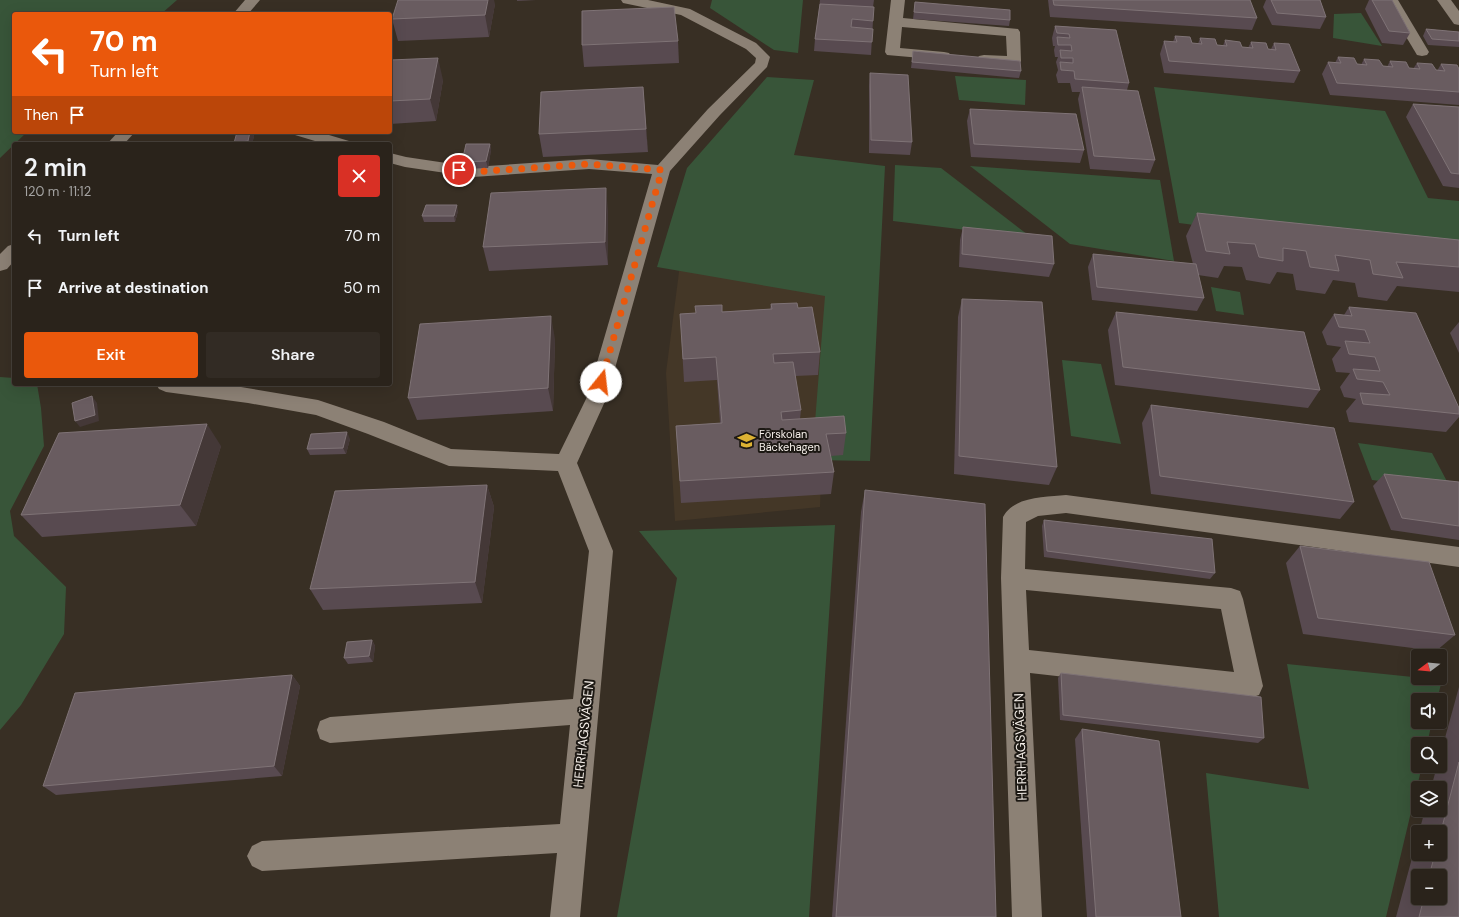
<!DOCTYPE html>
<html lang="en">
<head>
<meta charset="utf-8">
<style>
	:root { --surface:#2a231b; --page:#322b24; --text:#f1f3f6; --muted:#a5a4a3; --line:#46403a; --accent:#ea580c }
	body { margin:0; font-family:"DM Sans",sans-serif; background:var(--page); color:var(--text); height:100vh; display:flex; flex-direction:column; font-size:15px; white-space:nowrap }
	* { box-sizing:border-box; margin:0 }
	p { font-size:13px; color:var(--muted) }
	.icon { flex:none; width:22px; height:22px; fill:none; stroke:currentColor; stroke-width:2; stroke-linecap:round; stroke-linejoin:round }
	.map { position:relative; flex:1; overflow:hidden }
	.details { position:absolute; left:12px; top:142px; width:380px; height:244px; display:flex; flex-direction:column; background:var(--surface); border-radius:4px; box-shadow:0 4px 16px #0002,0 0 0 1px var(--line) }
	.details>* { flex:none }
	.banner { position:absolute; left:12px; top:12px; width:380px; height:122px; border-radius:4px; box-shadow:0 4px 16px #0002,0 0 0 1px var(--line); background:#ea580c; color:#fff; overflow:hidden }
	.needle { width:26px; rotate:254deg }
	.fabs { position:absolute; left:1411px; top:649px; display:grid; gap:8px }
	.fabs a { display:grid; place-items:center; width:36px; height:36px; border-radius:4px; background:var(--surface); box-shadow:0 4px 16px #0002,0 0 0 1px var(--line); font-size:20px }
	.pin { position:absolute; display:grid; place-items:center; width:34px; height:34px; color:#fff; margin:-17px; border:2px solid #fff; border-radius:50%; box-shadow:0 1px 4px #0007 }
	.me { position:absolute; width:44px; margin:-22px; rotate:16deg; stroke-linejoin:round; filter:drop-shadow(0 0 3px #0008) }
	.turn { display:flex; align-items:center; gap:14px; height:84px; padding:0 12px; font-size:18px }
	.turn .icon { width:52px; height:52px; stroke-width:2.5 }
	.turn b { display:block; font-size:28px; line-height:34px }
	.then { display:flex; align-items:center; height:38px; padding:0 12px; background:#0003; gap:8px; font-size:15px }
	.round { display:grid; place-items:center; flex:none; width:42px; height:42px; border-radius:4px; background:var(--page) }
	.overview { display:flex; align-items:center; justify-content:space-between; height:68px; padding:0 12px }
	h1 { font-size:24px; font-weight:600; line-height:30px }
	.button { display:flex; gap:8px; margin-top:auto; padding:8px 12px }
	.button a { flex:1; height:46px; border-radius:4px; background:var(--accent); color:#fff; font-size:16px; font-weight:600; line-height:46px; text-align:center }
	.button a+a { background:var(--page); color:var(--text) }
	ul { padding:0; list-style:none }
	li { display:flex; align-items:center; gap:12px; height:52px; padding:0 12px }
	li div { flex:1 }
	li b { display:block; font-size:15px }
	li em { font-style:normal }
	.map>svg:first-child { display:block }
	.built { fill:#443727 }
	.green { fill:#385539 }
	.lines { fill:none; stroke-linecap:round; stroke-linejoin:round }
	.minor { fill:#8c8175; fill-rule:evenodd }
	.wall { fill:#584a50; fill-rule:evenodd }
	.shaded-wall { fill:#443837 }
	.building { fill:#695c60; stroke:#7f7376 }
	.route { stroke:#ea580c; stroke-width:7; stroke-dasharray:0 12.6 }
	.labels { text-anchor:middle; stroke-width:4; stroke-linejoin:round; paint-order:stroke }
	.poi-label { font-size:11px; fill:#f5efe9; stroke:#1c1813; text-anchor:start }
	.near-street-label { font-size:13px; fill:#f5efe9; stroke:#1c1813 }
</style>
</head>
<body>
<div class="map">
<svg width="1459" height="917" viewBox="0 0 1459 917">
	<rect width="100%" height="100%" fill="#382f24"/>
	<!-- built -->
	<polygon class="built" points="682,249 828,271 820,507 675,521 666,373"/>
	<!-- green -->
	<g class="green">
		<polygon points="0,0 177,0 161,14 14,14 14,132 27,132 0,158"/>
		<polygon points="712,0 803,0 798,53 774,50 710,8"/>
		<polygon points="1361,13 1382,46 1333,38 1334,14"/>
		<polygon points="955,76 1026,80 1025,105 959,100"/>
		<polygon points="767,77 814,80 794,155 885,166 870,461 812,460 825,296 657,267 687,168"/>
		<polygon points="1154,87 1385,111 1428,198 1459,201 1459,259 1179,223"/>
		<polygon points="895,165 941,168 1032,238 893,221"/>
		<polygon points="970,166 1160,180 1174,261 1070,244"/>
		<polygon points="1211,287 1240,292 1244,315 1216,311"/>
		<polygon points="1062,360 1101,364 1121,444 1071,436"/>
		<polygon points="0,377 14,378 14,384 37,384 41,408 44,446 10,511 14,536 66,587 64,634 21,705 0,730"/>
		<polygon points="1358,443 1432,453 1451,489 1372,480"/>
		<polygon points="835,525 809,917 617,917 677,578 639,531"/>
		<polygon points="1287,664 1442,680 1437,700 1418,700 1418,722 1432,722 1427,744 1418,744 1418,766 1422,766 1386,917 1219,917 1206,773 1309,789"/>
	</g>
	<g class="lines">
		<!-- minor -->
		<g class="minor">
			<polygon points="245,0 260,0 248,14 233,14"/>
			<polygon points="621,0 648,0 690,9 756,43 770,57 767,67 720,115 670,171 607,397 577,463 613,551 580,917 550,917 557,853 262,871 252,866 247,856 252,846 262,841 560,824 570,725 330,743 320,739 317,730 320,721 330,717 573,699 589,551 558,471 449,466 368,434 316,415 248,403 166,392 159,389 156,384 223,384 318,400 384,422 451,449 559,454 587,397 652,174 589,169 473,177 405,167 390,163 390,153 406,157 473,167 589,159 658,165 708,109 755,63 756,58 746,49 681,15 623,3"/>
			<path d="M891,0H905L903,18L1018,29L1020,32L1021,61L1019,64C1007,67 991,65 979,62L977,59L979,56L984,55L1007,56L1006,36L902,27L900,48L944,52L949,53L951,56L949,59L944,60L887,55L885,52Z"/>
			<polygon points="1384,0 1398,0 1429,52 1427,55 1422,56 1417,55"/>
			<polygon points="1437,0 1451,0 1459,11 1459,25 1454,24"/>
			<polygon points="118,132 135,132 124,144 107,144"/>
			<polygon points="293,132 319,132 349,141 351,144 325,144 295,135"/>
			<polygon points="14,244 14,261 7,269 0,271 0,254 8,246"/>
			<path d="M1066,495L1459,547V567L1066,513L1038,516L1026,522L1025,569L1231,588L1240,591L1243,599L1263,686L1259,695L1250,698L1030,673L1042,917H1012L1001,578L1003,517C1014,496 1046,497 1066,495ZM1026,590L1221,609L1234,672L1029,650Z"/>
		</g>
	</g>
	<!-- wall -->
	<g class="wall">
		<polygon points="517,0 536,0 517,1"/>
		<polygon points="820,0 874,0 873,7 873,21 871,55 814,51 815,39"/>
		<polygon points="1048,0 1250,0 1257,18 1252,30 1050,17"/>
		<polygon points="1266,0 1320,0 1326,17 1320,29 1272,25 1263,7"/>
		<polygon points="1369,0 1392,0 1410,33 1403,45 1382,43 1365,9"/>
		<polygon points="915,2 1010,20 1009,26 913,19"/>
		<polygon points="495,4 489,37 398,41 392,19"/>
		<polygon points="1055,26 1116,30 1129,83 1127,90 1155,160 1150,173 1090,169 1078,99 1080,92 1072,92 1070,83 1058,83 1056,75 1058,70 1056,62 1058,57 1055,57 1054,50 1055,46 1053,46 1052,38"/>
		<polygon points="1426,29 1459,32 1459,47 1428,45 1423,36"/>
		<polygon points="1175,36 1192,43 1198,44 1200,38 1217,45 1223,46 1225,40 1242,47 1248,48 1251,42 1268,49 1271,49 1274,43 1300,71 1294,83 1164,73 1160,54 1164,41 1173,42"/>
		<polygon points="678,41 679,63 584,67 582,45"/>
		<polygon points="913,51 1021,71 1019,78 911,68"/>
		<polygon points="1338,57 1357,64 1361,65 1364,59 1383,66 1387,67 1390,61 1409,68 1413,69 1417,63 1436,70 1437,71 1441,64 1459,69 1459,105 1330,95 1322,74 1328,62 1335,63"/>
		<polygon points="390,60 443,80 436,121 390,124"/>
		<polygon points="870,73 912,142 910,155 869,153 869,86"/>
		<polygon points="643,87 648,152 543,157 539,134"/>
		<polygon points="1413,104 1459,107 1459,188 1443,186 1406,117"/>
		<polygon points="970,109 1084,150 1080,163 971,157 967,121"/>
		<polygon points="237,132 252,132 254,136 252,144 234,144 234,143"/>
		<polygon points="490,144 491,150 488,168 464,169 462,162"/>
		<polygon points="458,211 455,222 424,222 422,216"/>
		<polygon points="608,211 608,265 489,271 483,247"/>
		<polygon points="1197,213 1459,240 1459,292 1397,286 1387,301 1358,297 1355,283 1333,280 1325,294 1296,290 1293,274 1277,272 1270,284 1246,280 1242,267 1224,266 1218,278 1198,275 1204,298 1197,311 1092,300 1088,267 1093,254 1193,264 1186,236"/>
		<polygon points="963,227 1054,264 1049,277 959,267 960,240"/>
		<polygon points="962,299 1057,467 1049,485 954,474 958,317"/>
		<polygon points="771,304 798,308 820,352 818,375 795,376 801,410 800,419 846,433 843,455 831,456 834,472 831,494 681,503 676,426 720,423 717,380 684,382 680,314 770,309"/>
		<polygon points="1349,307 1459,408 1459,417 1446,432 1349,422 1346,411 1356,399 1344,397 1340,387 1350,373 1336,372 1332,359 1341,347 1327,345 1322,332 1334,314 1344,315"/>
		<polygon points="1116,312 1320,390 1308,408 1115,385 1108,330"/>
		<polygon points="1459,322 1459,353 1450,333"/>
		<polygon points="555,339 553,411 417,420 408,398"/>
		<polygon points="1151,405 1354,502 1340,519 1151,494 1142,423"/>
		<polygon points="350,439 346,454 310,455 307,449"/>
		<polygon points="221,446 196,526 42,537 21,515"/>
		<polygon points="1384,474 1459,482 1459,540 1391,530 1373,486"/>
		<polygon points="487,485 494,507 482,603 323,610 310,589"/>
		<polygon points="865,490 996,917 832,917 861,512"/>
		<polygon points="1044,520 1215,573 1210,579 1044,557 1042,526"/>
		<polygon points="1300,546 1455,635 1436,651 1303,634 1286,563"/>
		<polygon points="372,640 375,646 373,662 348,664 344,658"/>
		<polygon points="1061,673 1264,738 1258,743 1060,720 1058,678"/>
		<polygon points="292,675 300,686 282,776 56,795 43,786"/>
		<path d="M1459,687V917H1396L1418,836V854H1440V832H1419L1425,810H1440V788H1431L1437,766H1440V756ZM1418,876H1440V898H1418Z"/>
		<polygon points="1082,729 1181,917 1087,917 1075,739"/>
	</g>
	<!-- shaded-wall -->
	<g class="shaded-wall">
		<polygon points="488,0 494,0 495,4 489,37 485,15"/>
		<polygon points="438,58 443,80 436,121 430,99"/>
		<polygon points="643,87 645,109 648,152 646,129"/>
		<polygon points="250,132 252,132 254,136 252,144 249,144 248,141"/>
		<polygon points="490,144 491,150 488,168 486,161"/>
		<polygon points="606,188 608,211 608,265 605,242"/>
		<polygon points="457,205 458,211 455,222 454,216"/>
		<polygon points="551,316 555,339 553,411 548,388"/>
		<polygon points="92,396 97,403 99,421 80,427 75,421"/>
		<polygon points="207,424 221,446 196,526 180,505"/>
		<polygon points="347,432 350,439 346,454 343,448"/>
		<polygon points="487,485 494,507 482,603 475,582"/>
		<polygon points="372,640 375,646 373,662 369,656"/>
		<polygon points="292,675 300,686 282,776 274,766"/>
	</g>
	<!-- building -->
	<g class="building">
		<polygon points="398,0 488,0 485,15 392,19"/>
		<polygon points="1053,0 1250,0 1257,18 1054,5"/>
		<polygon points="1271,0 1320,0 1326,17 1277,13"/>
		<polygon points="1372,0 1392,0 1410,33 1389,31"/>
		<polygon points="915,2 1010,10 1010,20 914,12"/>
		<polygon points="820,4 874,7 873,21 852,19 851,27 873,29 872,42 815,39"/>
		<polygon points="674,7 678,41 582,45 582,11"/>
		<polygon points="1055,26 1116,30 1129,83 1075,79 1074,71 1061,70 1060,62 1073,63 1073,58 1061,58 1060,50 1072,51 1071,45 1058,45 1057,37 1070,38 1069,34 1057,33"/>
		<polygon points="1426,29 1459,32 1459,41 1432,39"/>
		<polygon points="1175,36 1190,37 1192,43 1202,44 1200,38 1215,39 1217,45 1227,46 1225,40 1240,42 1242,47 1253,48 1251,42 1266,43 1268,49 1276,50 1274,43 1289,44 1300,71 1169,61 1164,41 1177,42"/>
		<polygon points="913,51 1020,61 1021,71 912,62"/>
		<polygon points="1338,57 1354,58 1357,64 1367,65 1364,59 1379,60 1383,66 1393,67 1390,61 1406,62 1409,68 1420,69 1417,63 1432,64 1436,70 1445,71 1441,64 1457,65 1459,69 1459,92 1337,83 1328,62 1341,63"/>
		<polygon points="438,58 430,99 390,101 390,60"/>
		<polygon points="870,73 908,75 912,142 871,140"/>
		<polygon points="643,87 646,129 539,134 541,92"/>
		<polygon points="1082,87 1138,91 1155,160 1094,156"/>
		<polygon points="1413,104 1459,107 1459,174 1451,173"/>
		<polygon points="970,109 1076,114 1084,150 974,144"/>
		<polygon points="237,132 250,132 248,141 234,143"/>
		<polygon points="466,144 490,144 486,161 462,162"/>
		<polygon points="606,188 605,242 483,247 491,193"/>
		<polygon points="426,205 457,205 454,216 422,216"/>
		<polygon points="1197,213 1459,240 1459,267 1396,262 1403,278 1373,274 1370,260 1335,255 1339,271 1310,267 1306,251 1283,248 1283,261 1259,257 1255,244 1227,242 1230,254 1206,251"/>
		<polygon points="963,227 1052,236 1054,264 962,254"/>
		<polygon points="1093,254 1196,264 1204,298 1097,287"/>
		<polygon points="962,299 1042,302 1057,467 959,456"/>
		<polygon points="797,303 798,308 812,307 820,352 773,354 774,363 793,362 801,410 781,412 782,420 844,416 846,433 826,434 834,472 680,481 676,426 722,423 716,357 683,359 680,314 696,313 695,306 722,305 722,312 772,309 771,304"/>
		<polygon points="1349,307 1416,313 1459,408 1459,414 1363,404 1360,393 1390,395 1383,382 1357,379 1353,369 1380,371 1375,357 1349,354 1345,341 1370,343 1365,330 1339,327 1334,314 1352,316"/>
		<polygon points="1116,312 1304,332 1320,390 1123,367"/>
		<polygon points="551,316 548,388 408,398 420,324"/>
		<polygon points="92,396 95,415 75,421 72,403"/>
		<polygon points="1151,405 1334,428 1354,502 1160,476"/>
		<polygon points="207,424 180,505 21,515 59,433"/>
		<polygon points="347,432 343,448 307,449 311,434"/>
		<polygon points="1384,474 1459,482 1459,526 1402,518"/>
		<polygon points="487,485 475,582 310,589 335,491"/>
		<polygon points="865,490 985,504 996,917 836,917"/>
		<polygon points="1044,520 1212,539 1215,573 1047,551"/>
		<polygon points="1300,546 1429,562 1455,635 1318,618"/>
		<polygon points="372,640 369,656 344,658 347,642"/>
		<polygon points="1061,673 1261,697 1264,738 1063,715"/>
		<polygon points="292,675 274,766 43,786 75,693"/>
		<polygon points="1082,729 1159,741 1181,917 1096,917"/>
		<polygon points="1459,762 1459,917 1419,917 1424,898 1440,898 1440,876 1429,876 1435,854 1440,854 1440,835"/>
	</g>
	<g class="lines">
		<!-- route -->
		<polyline class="route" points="459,170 473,172 589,164 662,170 601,382"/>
	</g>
	<!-- icons -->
	<defs>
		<symbol id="school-bare" viewBox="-9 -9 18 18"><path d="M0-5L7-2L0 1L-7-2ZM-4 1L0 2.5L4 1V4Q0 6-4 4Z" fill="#ddb233" stroke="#1c1813" stroke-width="2.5" paint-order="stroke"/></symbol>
	</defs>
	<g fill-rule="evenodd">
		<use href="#school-bare" x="734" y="428" width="25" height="25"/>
	</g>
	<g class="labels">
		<!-- poi labels -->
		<g class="poi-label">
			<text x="759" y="438">Förskolan<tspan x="759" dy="13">Bäckehagen</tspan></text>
		</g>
		<!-- near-street labels -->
		<g class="near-street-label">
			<text transform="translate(583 734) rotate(-84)" y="5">HERRHAGSVÄGEN</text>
			<text transform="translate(1020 747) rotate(-92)" y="5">HERRHAGSVÄGEN</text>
		</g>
	</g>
</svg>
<div class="fabs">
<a><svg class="needle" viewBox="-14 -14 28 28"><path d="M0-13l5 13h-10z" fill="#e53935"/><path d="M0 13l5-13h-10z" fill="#a5a4a3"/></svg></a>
<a><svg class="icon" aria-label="sound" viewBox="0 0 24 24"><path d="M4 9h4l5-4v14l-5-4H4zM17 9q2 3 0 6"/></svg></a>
<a><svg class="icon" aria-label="search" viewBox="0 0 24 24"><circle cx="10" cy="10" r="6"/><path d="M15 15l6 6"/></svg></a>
<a><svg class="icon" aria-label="layers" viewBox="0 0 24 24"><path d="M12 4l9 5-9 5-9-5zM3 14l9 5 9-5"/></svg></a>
<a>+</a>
<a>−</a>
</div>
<div class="pin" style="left:459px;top:170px;background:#d93025"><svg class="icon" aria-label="arrive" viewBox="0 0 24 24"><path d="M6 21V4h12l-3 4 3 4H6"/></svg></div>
<svg class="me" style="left:601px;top:382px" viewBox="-20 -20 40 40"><circle r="19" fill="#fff"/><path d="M0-13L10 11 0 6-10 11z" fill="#ea580c"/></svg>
<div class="banner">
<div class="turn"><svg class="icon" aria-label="left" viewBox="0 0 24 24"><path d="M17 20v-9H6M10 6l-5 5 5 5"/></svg><div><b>70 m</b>Turn left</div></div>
<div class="then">Then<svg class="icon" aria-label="arrive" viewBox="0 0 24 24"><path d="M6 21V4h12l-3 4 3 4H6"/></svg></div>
</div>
<section class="details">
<div class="overview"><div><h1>2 min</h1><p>120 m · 11:12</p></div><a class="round" style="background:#d93025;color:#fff"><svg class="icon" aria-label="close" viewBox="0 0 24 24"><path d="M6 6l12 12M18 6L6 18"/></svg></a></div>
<ul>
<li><svg class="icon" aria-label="left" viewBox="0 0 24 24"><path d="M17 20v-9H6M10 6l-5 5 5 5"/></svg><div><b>Turn left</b></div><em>70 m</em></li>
<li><svg class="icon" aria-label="arrive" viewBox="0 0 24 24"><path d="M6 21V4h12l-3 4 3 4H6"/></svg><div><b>Arrive at destination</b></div><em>50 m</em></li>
</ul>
<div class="button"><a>Exit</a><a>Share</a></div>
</section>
</div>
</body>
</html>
